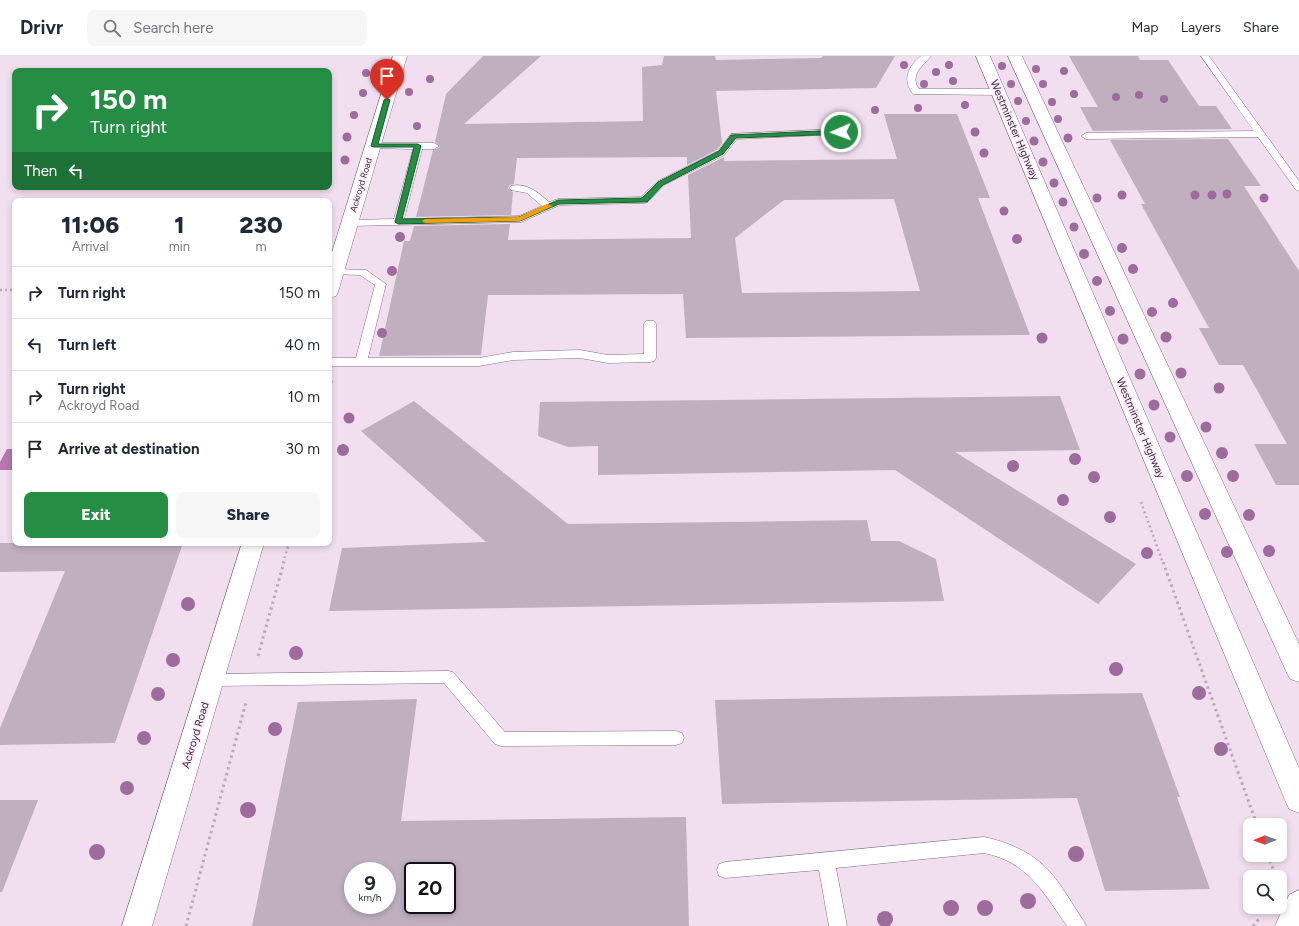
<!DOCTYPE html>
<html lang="en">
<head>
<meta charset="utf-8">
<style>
	:root { --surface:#fff; --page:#f6f6f7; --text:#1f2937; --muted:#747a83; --line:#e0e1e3; --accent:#258d44 }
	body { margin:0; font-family:Figtree,sans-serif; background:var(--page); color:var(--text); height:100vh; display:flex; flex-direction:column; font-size:15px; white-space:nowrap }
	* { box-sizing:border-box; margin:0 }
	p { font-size:13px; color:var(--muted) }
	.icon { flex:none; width:22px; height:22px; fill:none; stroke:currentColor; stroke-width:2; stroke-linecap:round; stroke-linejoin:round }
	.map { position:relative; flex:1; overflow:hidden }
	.drawer { position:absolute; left:12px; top:142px; width:320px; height:348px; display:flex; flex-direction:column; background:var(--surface); border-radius:8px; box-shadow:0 2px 6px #0003 }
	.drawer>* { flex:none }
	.top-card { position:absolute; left:12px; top:12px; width:320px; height:122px; border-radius:8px; box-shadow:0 2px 6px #0003; background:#258d44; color:#fff; overflow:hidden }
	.needle { width:26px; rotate:269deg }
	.tools { position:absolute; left:1243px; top:762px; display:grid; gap:8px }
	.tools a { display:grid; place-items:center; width:44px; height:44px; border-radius:8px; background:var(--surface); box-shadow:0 2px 6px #0003; font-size:20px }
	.speed { position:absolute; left:344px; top:806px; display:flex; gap:8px; font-size:20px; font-weight:700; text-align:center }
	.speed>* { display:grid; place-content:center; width:52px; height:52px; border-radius:50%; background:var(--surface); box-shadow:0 2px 6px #0003; line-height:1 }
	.speed small { font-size:10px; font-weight:400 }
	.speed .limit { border:2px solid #111; border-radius:6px; background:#fff; color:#111 }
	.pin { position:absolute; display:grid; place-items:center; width:34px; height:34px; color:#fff; margin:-41px -17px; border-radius:50% 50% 50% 0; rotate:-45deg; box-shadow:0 0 4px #0007 }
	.pin .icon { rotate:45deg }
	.me { position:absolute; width:44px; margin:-22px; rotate:268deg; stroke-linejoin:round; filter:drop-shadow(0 0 3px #0008) }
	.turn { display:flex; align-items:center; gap:14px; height:84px; padding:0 12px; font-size:18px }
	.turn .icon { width:52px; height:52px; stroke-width:2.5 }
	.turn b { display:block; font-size:28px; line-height:34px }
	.then { display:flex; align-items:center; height:38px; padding:0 12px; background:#0003; gap:8px; font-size:15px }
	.eta { display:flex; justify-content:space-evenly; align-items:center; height:68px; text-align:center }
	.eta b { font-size:24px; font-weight:800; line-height:28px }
	.cta { display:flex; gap:8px; margin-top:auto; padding:8px 12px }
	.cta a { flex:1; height:46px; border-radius:8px; background:var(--accent); color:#fff; font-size:16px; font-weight:800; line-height:46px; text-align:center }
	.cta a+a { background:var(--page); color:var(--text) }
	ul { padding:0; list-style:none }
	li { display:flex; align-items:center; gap:12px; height:52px; padding:0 12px; border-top:1px solid var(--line) }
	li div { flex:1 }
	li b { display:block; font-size:15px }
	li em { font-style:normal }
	header { display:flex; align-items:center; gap:24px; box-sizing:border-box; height:56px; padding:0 20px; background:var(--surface); border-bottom:1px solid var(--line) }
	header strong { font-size:19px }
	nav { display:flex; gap:22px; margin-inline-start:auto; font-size:14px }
	.search { width:280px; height:36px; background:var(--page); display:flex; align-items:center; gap:10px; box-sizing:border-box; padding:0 14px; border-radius:8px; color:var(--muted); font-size:15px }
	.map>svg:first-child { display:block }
	.water { fill:#b576b1 }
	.building { fill:#c0afbf; fill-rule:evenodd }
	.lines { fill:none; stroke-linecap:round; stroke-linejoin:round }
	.lane-casing { stroke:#827281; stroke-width:1 }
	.street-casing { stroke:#827281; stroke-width:1 }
	.secondary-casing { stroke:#827281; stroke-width:1 }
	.path-far1 { stroke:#b9abb9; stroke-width:2.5; stroke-dasharray:2 3; stroke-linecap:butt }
	.path { stroke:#b9abb9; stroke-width:3; stroke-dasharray:2.5 3.5; stroke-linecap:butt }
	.lane { fill:#fff; fill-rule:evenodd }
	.street { fill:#fff; fill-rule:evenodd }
	.secondary { fill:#fff; fill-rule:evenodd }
	.tree { fill:#9e6b9d }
	.route { fill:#258d44; stroke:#185c2c }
	.slow { fill:#f59e0b }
	.labels { text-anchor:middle; stroke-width:3.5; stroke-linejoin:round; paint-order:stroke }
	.far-street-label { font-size:9px; fill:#3a333a; stroke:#ffecfd }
	.street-label { font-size:11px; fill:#3a333a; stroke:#ffecfd }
</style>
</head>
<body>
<header>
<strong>Drivr</strong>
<div class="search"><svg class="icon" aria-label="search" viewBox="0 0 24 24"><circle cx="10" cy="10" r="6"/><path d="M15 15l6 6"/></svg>Search here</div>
<nav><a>Map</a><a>Layers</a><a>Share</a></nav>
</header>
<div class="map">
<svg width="1299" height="870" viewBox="0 0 1299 870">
	<rect width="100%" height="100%" fill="#f1dff0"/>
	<!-- water -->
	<polygon class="water" points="7,393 15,393 15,414 0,414 0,406"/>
	<!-- building -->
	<g class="building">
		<polygon points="483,0 541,0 464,68 643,65 642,11 662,9 664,0 715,0 716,4 821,2 823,0 895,0 876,32 716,35 722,87 717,94 687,109 687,101 517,102 514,128 510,129 508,132 513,136 511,159 416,161 433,94 440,91 435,86 446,38"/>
		<polygon points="1069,0 1138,0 1140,4 1168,4 1199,50 1216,50 1232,73 1093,75 1080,51 1098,51"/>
		<path d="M884,58H957L990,142H978L1030,279L686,282L683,238L488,239L481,299L379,300L404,185H410L414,170L510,168L508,184L691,182L688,119L724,101V105L897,103ZM894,143L920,235L742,237L735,182L784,144Z"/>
		<polygon points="1228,83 1261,130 1244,130 1299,215 1299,429 1276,429 1254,388 1287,388 1243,309 1219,309 1199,272 1209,272 1141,148 1145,148 1110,84"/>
		<polygon points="1060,340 1080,394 955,396 1136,508 1098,548 895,414 598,419 598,390 568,391 538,380 540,346"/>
		<polygon points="414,345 568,468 867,464 871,485 899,485 936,503 944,545 329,555 342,492 486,486 361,375"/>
		<polygon points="0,487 183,487 115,687 0,689 0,672 65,515 0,516"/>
		<polygon points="1142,637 1180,741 1177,741 1210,833 1105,835 1077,742 722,748 715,644"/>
		<path d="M417,643L401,765L686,761L689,870H252L298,646ZM353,815H387V849H353ZM413,815H447V849H413Z"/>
		<polygon points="0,744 38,744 2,836 0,836"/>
	</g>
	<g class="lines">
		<defs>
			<g id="lane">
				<path d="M921,0H931C923,10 909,19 919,33H999L1003,36L999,39L913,38C902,23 908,11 921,0Z"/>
				<polygon points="1201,0 1209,0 1299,125 1299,135 1296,134 1258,81 1086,83 1081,80 1086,77 1254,75"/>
				<path d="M841,73L846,76L844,78L737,83L724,99L664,129L648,146L644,147L560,149L521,166L350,170L345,167L350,164L394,163L413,93L371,92L369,90L371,88L374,87H434L439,90L434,93H422L404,163L519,160L542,150L527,137L511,134L509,132L511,130C526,126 539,137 549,146L558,143L641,141L658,125L718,95L731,78Z"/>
				<polygon points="335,213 366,214 386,228 368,302 479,302 513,296 580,294 608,299 644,298 644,268 646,265 654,265 656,268 656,302 654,305 650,306 608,307 580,302 513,304 479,310 329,310 329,302 356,302 375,229 360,219 331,218 330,216"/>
				<polygon points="448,615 453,616 505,676 676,675 682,677 684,682 682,687 676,689 501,690 495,688 444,627 212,630 207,629 205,624 207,619 212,618"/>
				<path d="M984,781C1008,786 1032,796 1049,815C1062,829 1072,848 1083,864L1086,870H1067C1043,836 1028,806 984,797L836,812L847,870H829L819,814L725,822L719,820L717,814L719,808L725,806Z"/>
			</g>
			<g id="street">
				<polygon points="393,0 407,0 338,236 336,240 329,242 329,206"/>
				<polygon points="242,487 264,487 152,870 122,870"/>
			</g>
			<g id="secondary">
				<polygon points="976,0 990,0 1299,712 1299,757 1289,753 1285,744"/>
				<polygon points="1008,0 1022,0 1299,588 1299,626 1290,623 1286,615"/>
				<polygon points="1299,834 1299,870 1275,870 1289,839"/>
			</g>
		</defs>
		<!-- lane casing -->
		<use href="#lane" class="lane-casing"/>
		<!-- street casing -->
		<use href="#street" class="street-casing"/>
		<!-- secondary casing -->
		<use href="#secondary" class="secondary-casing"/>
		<!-- path-far1 -->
		<g class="path-far1">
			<polyline points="0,234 15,234"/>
			<polyline points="329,336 332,325"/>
			<polyline points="1141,446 1163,507"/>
			<polyline points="283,507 289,487"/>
		</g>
		<!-- path -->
		<g class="path">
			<polyline points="1163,506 1257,769"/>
			<polyline points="258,600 284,506"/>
			<polyline points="1268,799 1276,821"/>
			<polyline points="186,870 246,646"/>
			<polyline points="1253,870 1259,863"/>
		</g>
		<!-- lane -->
		<use href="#lane" class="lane"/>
		<!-- street -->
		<use href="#street" class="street"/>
		<!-- secondary -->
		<use href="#secondary" class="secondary"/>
	</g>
	<!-- trees -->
	<g class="tree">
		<circle cx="904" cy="9" r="4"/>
		<circle cx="949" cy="9" r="4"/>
		<circle cx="1002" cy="10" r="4"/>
		<circle cx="1036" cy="13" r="4"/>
		<circle cx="1064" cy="15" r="4"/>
		<circle cx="936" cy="16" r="4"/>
		<circle cx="366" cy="17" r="4"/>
		<circle cx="430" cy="23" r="4"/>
		<circle cx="953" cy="25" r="4"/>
		<circle cx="924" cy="28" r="4"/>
		<circle cx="1011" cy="28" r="4"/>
		<circle cx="1043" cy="28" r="4"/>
		<circle cx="409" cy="36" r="4"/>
		<circle cx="363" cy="37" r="4"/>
		<circle cx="1074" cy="38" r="4"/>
		<circle cx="1139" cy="39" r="4"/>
		<circle cx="1116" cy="41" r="4"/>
		<circle cx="1164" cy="43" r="4"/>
		<circle cx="1018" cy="45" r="4"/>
		<circle cx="1052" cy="46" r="4"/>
		<circle cx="965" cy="49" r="4"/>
		<circle cx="918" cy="52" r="4"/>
		<circle cx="875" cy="54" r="4"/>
		<circle cx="354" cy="59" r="4"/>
		<circle cx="1058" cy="63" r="4"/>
		<circle cx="1026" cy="65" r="4"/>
		<circle cx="417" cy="70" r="4"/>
		<circle cx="975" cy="76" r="4.5"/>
		<circle cx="347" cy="81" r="4.5"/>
		<circle cx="1068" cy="82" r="4.5"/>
		<circle cx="1034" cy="85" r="4.5"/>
		<circle cx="984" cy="97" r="4.5"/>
		<circle cx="345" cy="104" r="4.5"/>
		<circle cx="1043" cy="106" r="4.5"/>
		<circle cx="1054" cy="127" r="4.5"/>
		<circle cx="1227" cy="138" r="4.5"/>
		<circle cx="1122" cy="139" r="4.5"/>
		<circle cx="1195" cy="139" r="4.5"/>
		<circle cx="1212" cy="139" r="4.5"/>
		<circle cx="1097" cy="142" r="4.5"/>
		<circle cx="1264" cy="142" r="4.5"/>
		<circle cx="1063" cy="146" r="4.5"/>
		<circle cx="1004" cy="155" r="4.5"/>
		<circle cx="1074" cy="171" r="4.5"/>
		<circle cx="400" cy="181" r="5"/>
		<circle cx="1017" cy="183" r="5"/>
		<circle cx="1122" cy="192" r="5"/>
		<circle cx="1084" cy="198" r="5"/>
		<circle cx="1133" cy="213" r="5"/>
		<circle cx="392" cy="215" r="5"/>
		<circle cx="1097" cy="225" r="5"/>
		<circle cx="1173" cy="247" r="5"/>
		<circle cx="1110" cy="255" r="5"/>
		<circle cx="1152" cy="256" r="5"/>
		<circle cx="382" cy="277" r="5"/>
		<circle cx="1166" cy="281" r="5.5"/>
		<circle cx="1042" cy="282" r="5.5"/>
		<circle cx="1123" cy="283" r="5.5"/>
		<circle cx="1181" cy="317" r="5.5"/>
		<circle cx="1140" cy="318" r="5.5"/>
		<circle cx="1219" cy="332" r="5.5"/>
		<circle cx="1154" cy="349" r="5.5"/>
		<circle cx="349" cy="362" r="5.5"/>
		<circle cx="1206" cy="371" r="5.5"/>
		<circle cx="1170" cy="381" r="5.5"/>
		<circle cx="343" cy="394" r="6"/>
		<circle cx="1222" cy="397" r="6"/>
		<circle cx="1075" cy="403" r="6"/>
		<circle cx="1013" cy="410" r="6"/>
		<circle cx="1187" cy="420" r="6"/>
		<circle cx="1233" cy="420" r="6"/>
		<circle cx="1094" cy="421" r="6"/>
		<circle cx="1063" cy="444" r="6"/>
		<circle cx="1205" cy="458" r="6"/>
		<circle cx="1249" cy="459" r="6"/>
		<circle cx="1110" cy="461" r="6"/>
		<circle cx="1269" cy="495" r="6"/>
		<circle cx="1227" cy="496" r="6"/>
		<circle cx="1147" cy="497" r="6"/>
		<circle cx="188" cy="548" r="7"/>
		<circle cx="296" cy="597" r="7"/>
		<circle cx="173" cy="604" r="7"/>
		<circle cx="1116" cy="613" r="7"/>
		<circle cx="1199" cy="637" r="7"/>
		<circle cx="158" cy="638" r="7"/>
		<circle cx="275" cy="673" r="7"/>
		<circle cx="144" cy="682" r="7"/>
		<circle cx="1221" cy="693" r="7"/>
		<circle cx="127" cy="732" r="7"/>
		<circle cx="248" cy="754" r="8"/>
		<circle cx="97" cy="796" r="8"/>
		<circle cx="1076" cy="798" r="8"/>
		<circle cx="1028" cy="845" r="8"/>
		<circle cx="951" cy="852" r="8"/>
		<circle cx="985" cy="852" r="8"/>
		<circle cx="885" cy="863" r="8"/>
	</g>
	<!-- route -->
	<polygon class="route" points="387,42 390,44 378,88 418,88 421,90 402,163 519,161 558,144 642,142 658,126 719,95 731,79 841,74 845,76 841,78 736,82 723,98 663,129 647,146 644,146 559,148 520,165 398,168 395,166 414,91 374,91 371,90 384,44"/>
	<!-- slow -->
	<polygon class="slow" points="547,148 553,150 520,165 425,167 422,165 425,163 519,161"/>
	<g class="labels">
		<!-- far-street labels -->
		<g class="far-street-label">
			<text transform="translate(361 129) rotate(-73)" y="3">Ackroyd Road</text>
		</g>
		<!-- street labels -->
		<g class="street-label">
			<text transform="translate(1015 74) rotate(67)" y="4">Westminster Highway</text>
			<text transform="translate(1141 372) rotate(67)" y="4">Westminster Highway</text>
			<text transform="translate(195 679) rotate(-73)" y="4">Ackroyd Road</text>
		</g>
	</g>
</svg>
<div class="tools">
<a><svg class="needle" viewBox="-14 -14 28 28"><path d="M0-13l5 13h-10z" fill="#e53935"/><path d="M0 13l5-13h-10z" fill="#747a83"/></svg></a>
<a><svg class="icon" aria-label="search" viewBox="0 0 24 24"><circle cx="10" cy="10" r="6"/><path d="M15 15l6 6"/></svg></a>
</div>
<div class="speed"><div>9<small>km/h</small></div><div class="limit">20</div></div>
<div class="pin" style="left:387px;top:44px;background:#d93025"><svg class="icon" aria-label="arrive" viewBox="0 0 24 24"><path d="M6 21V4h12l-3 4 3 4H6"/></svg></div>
<svg class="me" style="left:841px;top:76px" viewBox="-20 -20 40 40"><circle r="17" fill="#258d44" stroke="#fff" stroke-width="3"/><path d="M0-11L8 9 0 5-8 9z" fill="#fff"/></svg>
<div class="top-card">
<div class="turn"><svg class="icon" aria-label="right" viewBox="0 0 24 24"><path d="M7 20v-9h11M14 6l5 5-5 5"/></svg><div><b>150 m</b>Turn right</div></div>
<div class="then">Then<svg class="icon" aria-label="left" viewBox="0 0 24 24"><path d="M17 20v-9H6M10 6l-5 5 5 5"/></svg></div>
</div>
<section class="drawer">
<div class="eta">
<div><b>11:06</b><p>Arrival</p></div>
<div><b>1</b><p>min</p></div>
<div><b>230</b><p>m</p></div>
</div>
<ul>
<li><svg class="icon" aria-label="right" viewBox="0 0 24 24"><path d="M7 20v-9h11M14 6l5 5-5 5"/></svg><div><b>Turn right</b></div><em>150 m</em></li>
<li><svg class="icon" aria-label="left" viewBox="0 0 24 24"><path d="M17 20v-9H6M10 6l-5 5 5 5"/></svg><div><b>Turn left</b></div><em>40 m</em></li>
<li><svg class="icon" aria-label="right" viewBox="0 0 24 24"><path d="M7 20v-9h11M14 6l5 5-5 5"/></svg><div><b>Turn right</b><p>Ackroyd Road</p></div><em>10 m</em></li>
<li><svg class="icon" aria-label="arrive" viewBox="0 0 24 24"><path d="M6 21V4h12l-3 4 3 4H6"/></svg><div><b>Arrive at destination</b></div><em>30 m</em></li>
</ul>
<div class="cta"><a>Exit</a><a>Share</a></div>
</section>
</div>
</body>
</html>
